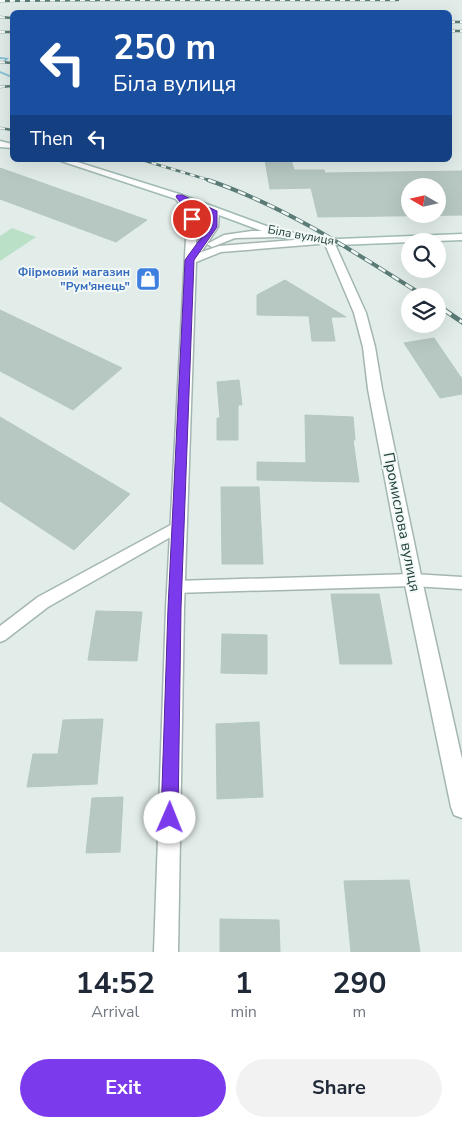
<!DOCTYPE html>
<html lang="en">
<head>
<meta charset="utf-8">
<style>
	:root { --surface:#fff; --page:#f2f2f3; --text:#1f2937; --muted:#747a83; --accent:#7c3aed }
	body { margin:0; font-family:"Nunito Sans",sans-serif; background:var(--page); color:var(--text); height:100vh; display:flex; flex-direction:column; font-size:19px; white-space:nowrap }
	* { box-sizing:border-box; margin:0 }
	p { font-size:16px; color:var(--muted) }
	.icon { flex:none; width:28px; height:28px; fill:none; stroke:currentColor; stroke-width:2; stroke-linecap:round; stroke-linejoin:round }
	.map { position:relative; height:952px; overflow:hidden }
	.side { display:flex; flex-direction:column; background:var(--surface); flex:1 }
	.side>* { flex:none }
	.hud { position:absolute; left:10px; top:10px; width:442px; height:152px; border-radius:8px; box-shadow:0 5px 20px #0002; background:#1a4fa0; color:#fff; overflow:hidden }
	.needle { width:32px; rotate:279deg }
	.fabs { position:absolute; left:401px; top:178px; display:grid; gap:10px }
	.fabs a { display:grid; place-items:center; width:45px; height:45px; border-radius:50%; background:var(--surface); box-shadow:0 5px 20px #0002; font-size:25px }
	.pin { position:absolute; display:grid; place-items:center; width:42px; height:42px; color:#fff; margin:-21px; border:2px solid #fff; border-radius:50%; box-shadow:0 1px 5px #0007 }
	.me { position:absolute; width:55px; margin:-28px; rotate:1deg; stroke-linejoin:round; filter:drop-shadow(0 0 4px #0008) }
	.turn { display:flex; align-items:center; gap:18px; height:105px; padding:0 20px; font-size:22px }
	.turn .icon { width:65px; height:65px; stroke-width:2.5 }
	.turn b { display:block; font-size:35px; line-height:42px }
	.then { display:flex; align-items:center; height:48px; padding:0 20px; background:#0003; gap:10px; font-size:19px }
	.eta { display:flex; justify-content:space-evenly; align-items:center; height:85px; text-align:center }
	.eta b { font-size:30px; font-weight:700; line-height:35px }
	.action { display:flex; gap:10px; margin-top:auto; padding:10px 20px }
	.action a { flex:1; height:58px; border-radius:30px; background:var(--accent); color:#fff; font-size:20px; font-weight:700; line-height:58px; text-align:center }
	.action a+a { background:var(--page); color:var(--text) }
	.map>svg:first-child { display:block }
	.green { fill:#bae0c8 }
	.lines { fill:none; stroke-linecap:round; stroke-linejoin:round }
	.stream { fill:#86c1d6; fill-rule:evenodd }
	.building { fill:#b7c8c3; stroke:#b4c7c2; fill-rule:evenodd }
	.lane-casing { stroke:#a4b6b2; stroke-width:3 }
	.street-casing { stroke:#a4b6b2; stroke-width:3 }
	.secondary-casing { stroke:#a0bab4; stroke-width:3 }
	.lane { fill:#fff; fill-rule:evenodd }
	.street { fill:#fff; fill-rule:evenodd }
	.secondary { fill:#fff; fill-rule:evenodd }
	.rail-far2-casing { stroke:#5b7b76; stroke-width:2.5 }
	.rail-far1-casing { stroke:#5b7b76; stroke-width:4 }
	.rail-casing { stroke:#5b7b76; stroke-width:5 }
	.rail-far2 { stroke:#f3f9f7; stroke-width:2; stroke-dasharray:5; stroke-linecap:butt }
	.rail-far1 { stroke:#f3f9f7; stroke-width:2.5; stroke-dasharray:8; stroke-linecap:butt }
	.rail { stroke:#f3f9f7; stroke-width:3; stroke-dasharray:10; stroke-linecap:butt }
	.route { fill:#7c3aed; stroke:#51269a }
	.labels { text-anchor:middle; stroke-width:4; stroke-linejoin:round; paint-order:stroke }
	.far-street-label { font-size:12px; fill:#21403b; stroke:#f3f9f7 }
	.far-shop-label { font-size:12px; font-weight:bold; fill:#366cbe; stroke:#f3f9f7; text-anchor:end }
	.street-label { font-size:15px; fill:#21403b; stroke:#f3f9f7 }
</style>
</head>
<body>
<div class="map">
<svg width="462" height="952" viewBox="0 0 462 952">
	<rect width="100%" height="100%" fill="#e2edea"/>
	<!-- green -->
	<polygon class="green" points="12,228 36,237 0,261 0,236"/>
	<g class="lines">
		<!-- stream -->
		<g class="stream">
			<polygon points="0,57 9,58 4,63 2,62 5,59 0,59"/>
			<polygon points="0,71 12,76 12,78 0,73"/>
		</g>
	</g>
	<!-- building -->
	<g class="building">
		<path d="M265,160H291L294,170H324L325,173L462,171V215L318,217L311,188L270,189ZM410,186H438V214H410Z"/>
		<polygon points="0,168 147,220 116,242 0,199"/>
		<polygon points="285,280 346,317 331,317 335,341 312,341 309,316 257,315 257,295"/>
		<polygon points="0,310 122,368 73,410 0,371"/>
		<polygon points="434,338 462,379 462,394 440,398 404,343"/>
		<polygon points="239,380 242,405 238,405 238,440 217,440 217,418 220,418 217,382"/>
		<polygon points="305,415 353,417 355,440 353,440 359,482 257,480 257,462 306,463"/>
		<polygon points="0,417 130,494 74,550 0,501"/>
		<polygon points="221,487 259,487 263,564 222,564"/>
		<polygon points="331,594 379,594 392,664 340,664"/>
		<polygon points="96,611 142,612 137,661 88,660"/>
		<polygon points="222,634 267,635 267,674 221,673"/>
		<polygon points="103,719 97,784 27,787 33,754 58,754 63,720"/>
		<polygon points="259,722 263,797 217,799 216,724"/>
		<polygon points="123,797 120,852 86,853 92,798"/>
		<polygon points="409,880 420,952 351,952 344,881"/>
		<polygon points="220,919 279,920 280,952 220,952"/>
	</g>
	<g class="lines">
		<defs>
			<g id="lane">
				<polygon points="178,521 183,522 185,526 183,530 48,607 5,640 0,642 0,626 38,597"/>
				<polygon points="413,574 462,577 462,589 413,586 175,593 170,591 168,587 170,583 175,581"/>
			</g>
			<g id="street">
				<path d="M179,194C200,201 197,227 196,244L208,227L209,211L214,208L219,211L218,227L202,251L196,252V254L219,246L319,238L324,241L319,244L221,252L196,262L184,608L178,952H154L166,608L187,219L184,209L174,197Z"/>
				<polygon points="252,231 278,231 283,234 278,237 235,238 212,247 207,244 224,235"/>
				<polygon points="329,239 334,242 366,313 375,347 382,389 422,580 462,759 462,818 454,815 451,807 404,580 368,389 363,347 354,313 324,242"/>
			</g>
			<g id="secondary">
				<polygon points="0,141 12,144 12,148 0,147"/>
				<polygon points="58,160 71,160 182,195 280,231 338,239 462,234 462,240 338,245 278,237 176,199"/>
			</g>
		</defs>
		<!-- lane casing -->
		<use href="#lane" class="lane-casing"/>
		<!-- street casing -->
		<use href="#street" class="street-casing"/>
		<!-- secondary casing -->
		<use href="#secondary" class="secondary-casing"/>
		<!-- lane -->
		<use href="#lane" class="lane"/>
		<!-- street -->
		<use href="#street" class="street"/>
		<!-- secondary -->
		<use href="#secondary" class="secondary"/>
		<defs>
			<g id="rail-far2">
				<polyline points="90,0 398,0"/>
				<polyline points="0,1 97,0"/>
				<polyline points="0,17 12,18"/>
				<polyline points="450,22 462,22"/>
				<polyline points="450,31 462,31"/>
				<polyline points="0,32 12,32"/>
				<polyline points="0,62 12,63"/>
				<polyline points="0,87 12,86"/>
				<polyline points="0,128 12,130"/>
				<polyline points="142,160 212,181"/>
			</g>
			<g id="rail-far1">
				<path d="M208,180C287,207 354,252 424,296"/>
				<polyline points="438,305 445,310"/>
			</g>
			<polyline id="rail" points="443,309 462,322"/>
		</defs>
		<!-- rail-far2 casing -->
		<use href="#rail-far2" class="rail-far2-casing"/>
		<!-- rail-far1 casing -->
		<use href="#rail-far1" class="rail-far1-casing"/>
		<!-- rail casing -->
		<use href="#rail" class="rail-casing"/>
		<!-- rail-far2 -->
		<use href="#rail-far2" class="rail-far2"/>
		<!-- rail-far1 -->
		<use href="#rail-far1" class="rail-far1"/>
		<!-- rail -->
		<use href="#rail" class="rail"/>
	</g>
	<!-- route -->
	<polygon class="route" points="177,195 182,195 217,211 217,227 194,260 181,608 178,818 175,824 170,826 164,824 161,818 168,608 185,260 209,227 210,212 189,204 193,208 195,219 189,221 185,208 176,197"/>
	<!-- icons -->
	<defs>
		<symbol id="shop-square" viewBox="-11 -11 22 22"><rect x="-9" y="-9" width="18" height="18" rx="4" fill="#3f7fe0" stroke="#f3f9f7"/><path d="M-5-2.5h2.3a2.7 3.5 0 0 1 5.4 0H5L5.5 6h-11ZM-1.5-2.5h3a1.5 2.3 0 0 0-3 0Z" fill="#fff"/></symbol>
	</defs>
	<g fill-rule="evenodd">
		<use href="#shop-square" x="134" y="265" width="28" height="28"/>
	</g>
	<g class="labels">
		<!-- far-street labels -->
		<g class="far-street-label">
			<text transform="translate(301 235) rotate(10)" y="4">Біла вулиця</text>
		</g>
		<!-- far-shop labels -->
		<g class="far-shop-label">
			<text x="130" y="276">Фіірмовий магазин<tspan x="130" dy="14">"Рум'янець"</tspan></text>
		</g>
		<!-- street labels -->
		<g class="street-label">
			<text transform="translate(402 522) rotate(79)" y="5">Промислова вулиця</text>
		</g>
	</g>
</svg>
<div class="fabs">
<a><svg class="needle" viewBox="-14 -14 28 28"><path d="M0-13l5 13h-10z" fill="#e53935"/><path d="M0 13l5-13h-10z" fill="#747a83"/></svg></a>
<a><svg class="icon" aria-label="search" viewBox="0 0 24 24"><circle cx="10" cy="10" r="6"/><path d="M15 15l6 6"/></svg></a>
<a><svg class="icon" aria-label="layers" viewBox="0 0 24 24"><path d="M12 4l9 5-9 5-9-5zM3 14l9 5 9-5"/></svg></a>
</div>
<div class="pin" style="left:192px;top:219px;background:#d93025"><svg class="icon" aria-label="arrive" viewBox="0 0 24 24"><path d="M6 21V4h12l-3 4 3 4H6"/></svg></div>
<svg class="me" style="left:170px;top:818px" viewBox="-20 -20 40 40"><circle r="19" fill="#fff"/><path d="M0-13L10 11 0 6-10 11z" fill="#7c3aed"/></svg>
<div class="hud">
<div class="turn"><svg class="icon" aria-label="left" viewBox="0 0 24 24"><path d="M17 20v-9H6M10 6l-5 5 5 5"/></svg><div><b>250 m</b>Біла вулиця</div></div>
<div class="then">Then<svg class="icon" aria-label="left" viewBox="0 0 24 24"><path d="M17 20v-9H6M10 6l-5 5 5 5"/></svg></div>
</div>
</div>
<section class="side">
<div class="eta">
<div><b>14:52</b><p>Arrival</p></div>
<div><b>1</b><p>min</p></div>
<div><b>290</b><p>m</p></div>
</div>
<div class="action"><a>Exit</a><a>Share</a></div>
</section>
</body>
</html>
